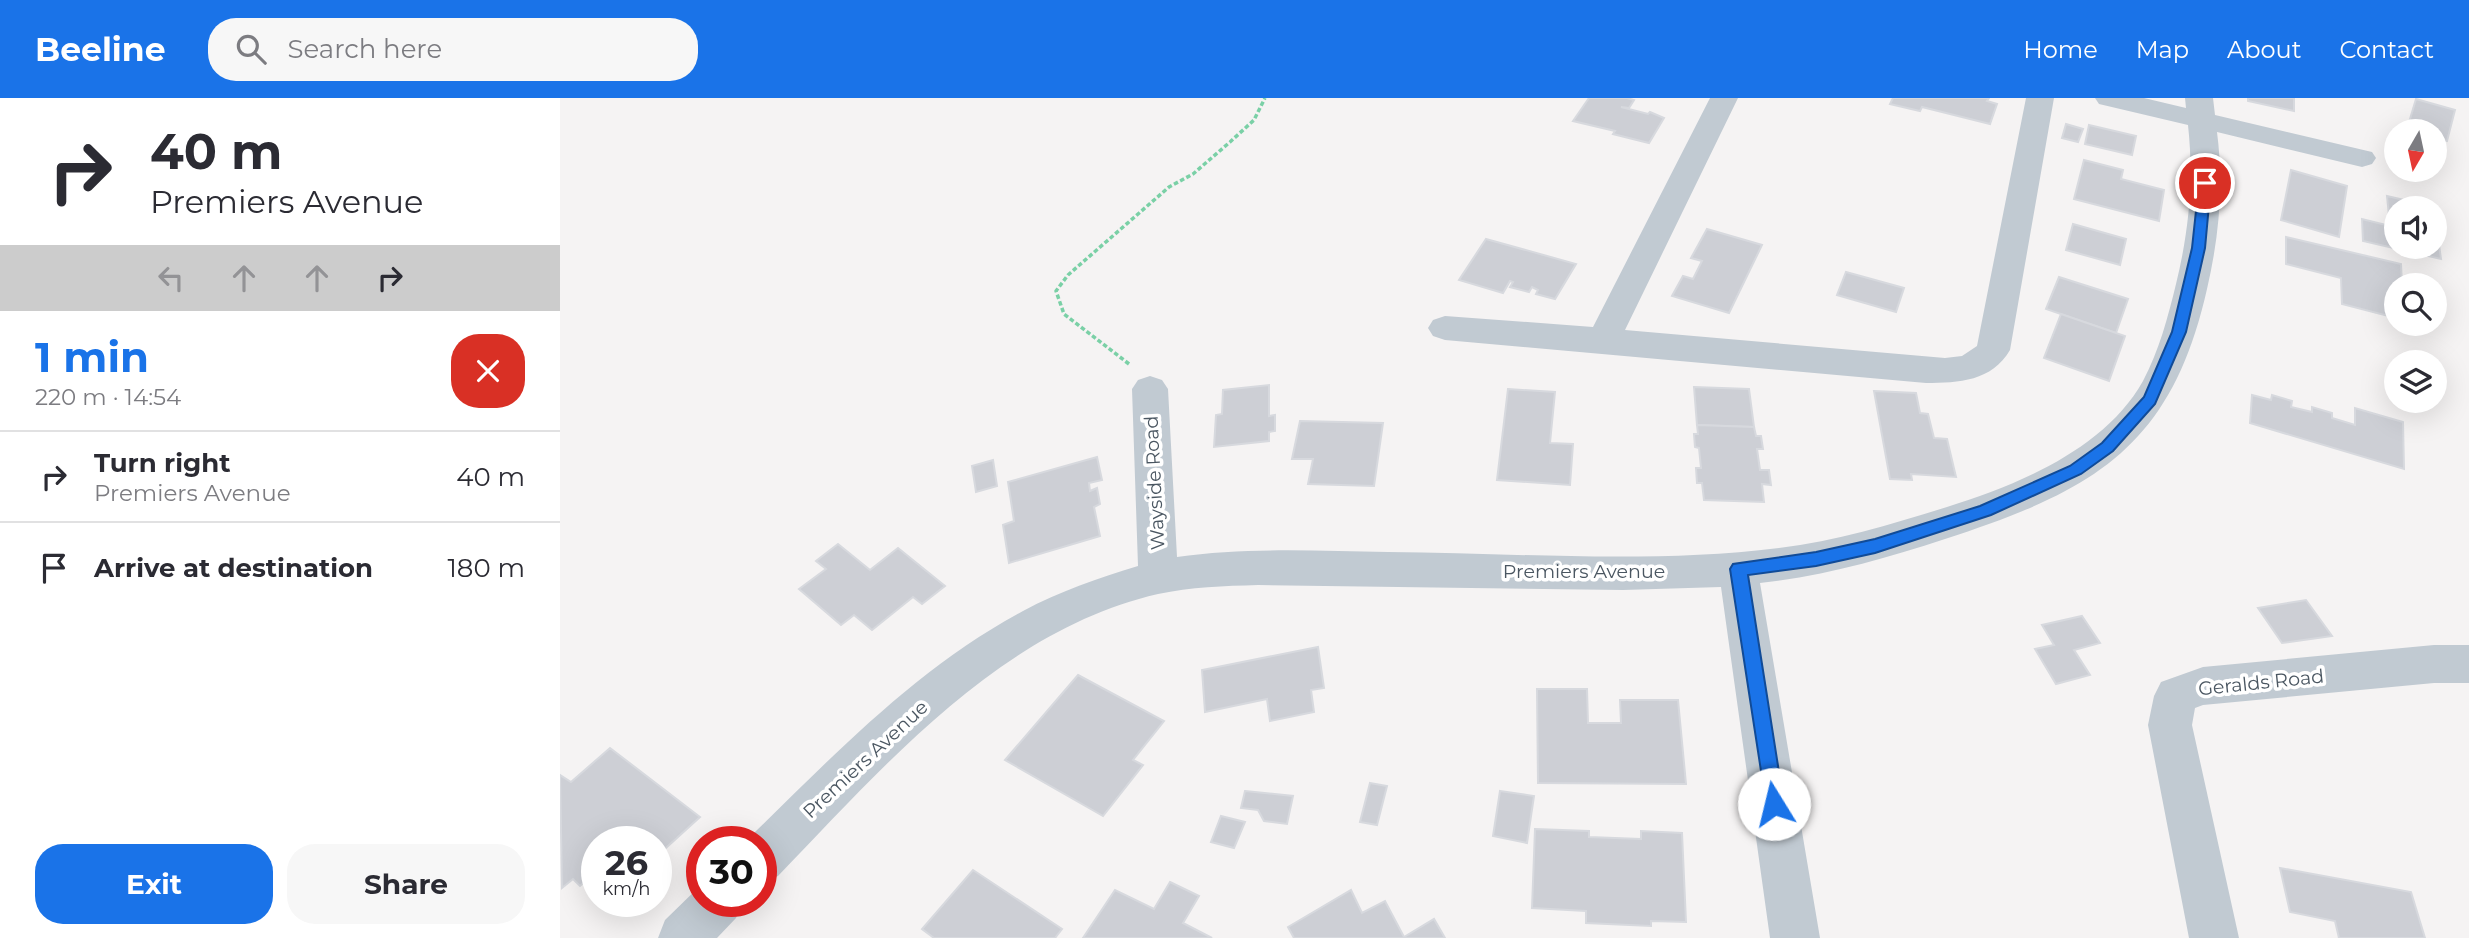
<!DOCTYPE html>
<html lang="en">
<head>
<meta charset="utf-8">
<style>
	:root { --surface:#fff; --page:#f7f7f7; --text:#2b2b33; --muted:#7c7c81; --line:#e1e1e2; --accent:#1a73e8 }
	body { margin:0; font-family:Montserrat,sans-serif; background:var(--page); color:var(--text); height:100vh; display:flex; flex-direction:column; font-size:26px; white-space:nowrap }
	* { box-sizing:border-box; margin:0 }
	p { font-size:23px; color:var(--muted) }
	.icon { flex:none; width:38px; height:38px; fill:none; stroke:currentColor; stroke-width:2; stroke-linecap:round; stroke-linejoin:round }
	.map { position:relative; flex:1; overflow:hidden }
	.panel { display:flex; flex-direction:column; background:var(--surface); width:560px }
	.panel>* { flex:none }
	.hud { background:#fff; color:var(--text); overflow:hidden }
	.needle { width:46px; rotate:189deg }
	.fabs { position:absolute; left:1824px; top:21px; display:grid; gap:14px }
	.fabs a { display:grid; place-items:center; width:63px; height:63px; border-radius:50%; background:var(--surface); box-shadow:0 7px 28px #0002; font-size:35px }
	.speed { position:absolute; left:21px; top:728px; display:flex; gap:14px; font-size:35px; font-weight:700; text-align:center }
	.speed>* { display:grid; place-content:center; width:91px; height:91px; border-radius:50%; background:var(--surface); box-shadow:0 7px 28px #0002; line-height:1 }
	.speed small { font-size:18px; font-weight:400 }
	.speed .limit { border:10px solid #d22; background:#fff; color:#111 }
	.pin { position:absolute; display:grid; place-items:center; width:60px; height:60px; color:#fff; margin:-30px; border:4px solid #fff; border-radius:50%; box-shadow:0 2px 7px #0007 }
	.me { position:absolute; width:77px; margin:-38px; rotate:351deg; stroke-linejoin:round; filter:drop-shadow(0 0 5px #0008) }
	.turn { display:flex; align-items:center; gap:24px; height:147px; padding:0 35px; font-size:32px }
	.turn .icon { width:91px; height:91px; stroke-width:2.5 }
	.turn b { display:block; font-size:49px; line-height:60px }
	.lanes { display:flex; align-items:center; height:66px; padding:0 35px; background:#0003; justify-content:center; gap:35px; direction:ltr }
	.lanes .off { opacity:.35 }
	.round { display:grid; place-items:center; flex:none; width:74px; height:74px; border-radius:28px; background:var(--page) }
	.head { display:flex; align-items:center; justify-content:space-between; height:119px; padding:0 35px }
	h1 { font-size:42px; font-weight:700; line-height:52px; color:var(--accent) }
	.action { display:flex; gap:14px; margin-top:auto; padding:14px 35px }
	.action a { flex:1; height:80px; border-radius:28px; background:var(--accent); color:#fff; font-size:28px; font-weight:700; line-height:80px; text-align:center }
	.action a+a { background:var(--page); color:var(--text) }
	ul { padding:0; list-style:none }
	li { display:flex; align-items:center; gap:21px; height:91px; padding:0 35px; border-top:2px solid var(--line) }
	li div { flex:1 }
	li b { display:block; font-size:26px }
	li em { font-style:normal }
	header { display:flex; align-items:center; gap:42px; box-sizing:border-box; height:98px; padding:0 35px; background:var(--accent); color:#fff }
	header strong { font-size:33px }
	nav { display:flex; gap:38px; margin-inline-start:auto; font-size:24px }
	.search { width:490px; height:63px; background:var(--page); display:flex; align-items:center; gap:18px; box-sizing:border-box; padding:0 24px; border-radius:28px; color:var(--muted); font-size:26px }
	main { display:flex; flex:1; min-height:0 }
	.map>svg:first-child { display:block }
	.building { fill:#cdcfd5; stroke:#d7d9de; stroke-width:2 }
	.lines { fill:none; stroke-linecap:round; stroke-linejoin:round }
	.path { stroke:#7ad0a6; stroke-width:3.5; stroke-dasharray:4.5 2.5; stroke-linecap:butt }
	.minor { fill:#c1cad2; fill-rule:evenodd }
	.route { fill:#1a73e8; stroke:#114b97; stroke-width:2 }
	.labels { text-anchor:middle; stroke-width:7; stroke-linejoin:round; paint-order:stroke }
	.street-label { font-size:19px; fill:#4a5661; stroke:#fff }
</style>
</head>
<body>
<header>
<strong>Beeline</strong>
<div class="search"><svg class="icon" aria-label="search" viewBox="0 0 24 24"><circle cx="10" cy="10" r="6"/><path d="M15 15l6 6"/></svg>Search here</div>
<nav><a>Home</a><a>Map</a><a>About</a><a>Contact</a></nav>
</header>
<main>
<section class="panel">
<div class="hud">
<div class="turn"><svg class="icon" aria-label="right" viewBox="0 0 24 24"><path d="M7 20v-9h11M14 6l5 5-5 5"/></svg><div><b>40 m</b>Premiers Avenue</div></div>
<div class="lanes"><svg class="icon off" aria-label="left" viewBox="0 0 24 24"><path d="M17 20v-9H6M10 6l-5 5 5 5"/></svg><svg class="icon off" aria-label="ahead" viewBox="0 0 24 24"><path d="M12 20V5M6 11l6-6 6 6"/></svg><svg class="icon off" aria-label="ahead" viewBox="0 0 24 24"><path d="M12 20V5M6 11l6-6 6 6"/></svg><svg class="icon" aria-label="right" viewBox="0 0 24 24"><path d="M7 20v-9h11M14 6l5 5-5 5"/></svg></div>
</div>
<div class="head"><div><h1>1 min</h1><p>220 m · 14:54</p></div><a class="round" style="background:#d93025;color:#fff"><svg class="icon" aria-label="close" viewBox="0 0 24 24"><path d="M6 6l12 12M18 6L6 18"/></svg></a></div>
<ul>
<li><svg class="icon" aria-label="right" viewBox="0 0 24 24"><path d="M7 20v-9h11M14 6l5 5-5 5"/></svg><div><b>Turn right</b><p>Premiers Avenue</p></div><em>40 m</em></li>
<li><svg class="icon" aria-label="arrive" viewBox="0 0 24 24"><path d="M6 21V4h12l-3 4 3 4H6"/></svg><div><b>Arrive at destination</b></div><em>180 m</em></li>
</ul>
<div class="action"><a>Exit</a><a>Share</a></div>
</section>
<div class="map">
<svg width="1909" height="840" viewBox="0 0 1909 840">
	<rect width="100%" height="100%" fill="#f5f3f3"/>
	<!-- building -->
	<g class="building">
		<polygon points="1029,0 1067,0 1074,2 1069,10 1061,9 1088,16 1090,14 1104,20 1089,45 1053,36 1055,33 1013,23"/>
		<polygon points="1333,0 1429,0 1427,3 1437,6 1430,26 1362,9 1360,13 1330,6"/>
		<polygon points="1688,0 1734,0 1734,13 1688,3"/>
		<polygon points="1856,1 1895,12 1887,43 1874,39 1874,33 1847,31"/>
		<polygon points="1506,26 1523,31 1518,44 1502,40"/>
		<polygon points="1529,27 1576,38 1572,57 1525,46"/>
		<polygon points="1524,62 1563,72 1561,81 1604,92 1599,123 1514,101"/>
		<polygon points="1731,72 1787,88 1779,139 1721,122"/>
		<polygon points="1827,98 1874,109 1836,110 1836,149 1874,149 1874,111 1881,161 1803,143 1802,121 1830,128"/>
		<polygon points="1513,126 1566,141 1560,167 1506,152"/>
		<polygon points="1147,131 1202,147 1169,215 1112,198 1123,178 1133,181 1142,163 1131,160"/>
		<polygon points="1726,139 1841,166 1842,187 1836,187 1836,220 1782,206 1781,180 1726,166"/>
		<polygon points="926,141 1016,166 995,201 976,196 978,192 972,189 969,194 950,189 953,184 950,183 943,195 899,182"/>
		<polygon points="1286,174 1344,190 1336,214 1277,197"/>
		<polygon points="1499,179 1568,201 1556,235 1486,211"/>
		<polygon points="1501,216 1565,238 1549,283 1484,260"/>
		<polygon points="709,287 709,318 715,317 715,333 709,334 709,343 654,349 656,317 662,316 663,292"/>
		<polygon points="1134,289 1189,291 1194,329 1137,327"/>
		<polygon points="948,291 995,294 990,345 1013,346 1010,387 937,382"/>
		<polygon points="1314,293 1356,295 1360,315 1368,316 1374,340 1387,341 1396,379 1351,376 1352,382 1330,381"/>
		<polygon points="1692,297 1711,302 1712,297 1732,303 1731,309 1752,314 1752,309 1772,315 1772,320 1795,327 1795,310 1843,324 1844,371 1690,325"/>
		<polygon points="740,323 823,325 814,388 748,386 753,361 732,361"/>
		<polygon points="1137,327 1194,329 1196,338 1201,338 1203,351 1197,351 1200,372 1209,372 1211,387 1202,386 1204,404 1144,402 1142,385 1137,385 1136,370 1141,370 1139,350 1135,349 1134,336 1138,336"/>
		<polygon points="537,359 542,382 529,385 530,393 537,390 540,406 534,409 540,438 449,465 443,427 454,423 448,384"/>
		<polygon points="433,362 437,388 416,394 412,368"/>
		<polygon points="278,446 310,472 338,450 385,488 362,506 353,499 312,532 294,517 281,527 239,491 266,471 256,463"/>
		<polygon points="1746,502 1772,538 1722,545 1698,510"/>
		<polygon points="1522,518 1540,545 1514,552 1530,577 1496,586 1475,551 1494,547 1482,527"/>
		<polygon points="758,549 764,590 751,592 754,614 710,623 707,601 645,614 642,572"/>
		<polygon points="518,577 604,623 573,662 583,667 543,718 445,662"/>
		<polygon points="977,591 1027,591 1028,625 1061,625 1060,602 1118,602 1126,686 978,685"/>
		<polygon points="50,650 140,719 96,759 96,744 37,744 37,773 20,788 13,781 2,790 0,677 11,684"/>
		<polygon points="810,685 827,688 817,727 800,724"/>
		<polygon points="685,693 733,698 727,726 704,723 698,712 681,710"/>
		<polygon points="940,693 974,698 967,745 933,738"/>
		<polygon points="661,718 685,724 674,750 651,744"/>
		<polygon points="975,731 1029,733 1029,739 1081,741 1081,733 1122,735 1126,824 1091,823 1091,828 1026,825 1026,813 972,810"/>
		<polygon points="1720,770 1851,794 1865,840 1779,840 1775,823 1730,814"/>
		<polygon points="413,772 502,831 495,840 374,840 362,831"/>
		<polygon points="610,784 639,798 623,825 652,840 523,840 555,792 594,811"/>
		<polygon points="791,792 802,815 825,803 844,839 874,821 885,840 734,840 728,829"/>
	</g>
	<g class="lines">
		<!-- path -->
		<polyline class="path" points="569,266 504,216 496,193 508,177 609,89 633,76 670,44 694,22 705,0"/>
		<!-- minor -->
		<g class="minor">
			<path d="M1150,0H1178L1065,232L1385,260L1402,258L1417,248L1466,0H1494L1450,252C1432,283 1399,285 1366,285L885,242L873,238L868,230L873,222L885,218L1033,229Z"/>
			<path d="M1535,0H1584L1626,10L1625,0H1653L1655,17L1812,54L1816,60L1812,66L1802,69L1657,34C1664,88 1659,139 1647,191C1611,351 1532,393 1385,441C1324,461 1264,478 1200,485L1260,840H1210L1161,489L1063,492L698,487C664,488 631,489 598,496C441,532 325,667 218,778L201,785V744H185C271,660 356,570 463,513C500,493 539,480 578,468L572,291L578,282L590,278L602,282L608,291L617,459C686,449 759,453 828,454C958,455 1090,466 1219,450C1277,443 1332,426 1387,409C1458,387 1545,351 1583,283C1599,253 1608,219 1616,186C1629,133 1634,82 1628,27L1539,6Z"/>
			<polygon points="1874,547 1909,547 1909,585 1874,585 1643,607 1635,610 1632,627 1679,840 1629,840 1588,627 1594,598 1601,584 1643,569"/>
			<polygon points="142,786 142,803 183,803 176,820 157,840 98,840 105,822"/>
		</g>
	</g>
	<!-- route -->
	<polygon class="route" points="1645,81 1651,85 1645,150 1626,234 1595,306 1553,353 1521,376 1431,417 1315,455 1256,468 1188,477 1224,706 1221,712 1214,715 1207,712 1170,471 1173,466 1256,454 1315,441 1420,408 1510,368 1542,345 1584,299 1612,234 1632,150 1639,85"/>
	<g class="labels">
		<!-- street labels -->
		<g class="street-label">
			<text transform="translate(594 385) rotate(-93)" y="7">Wayside Road</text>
			<text x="1024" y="480">Premiers Avenue</text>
			<text transform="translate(1701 584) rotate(-6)" y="7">Geralds Road</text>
			<text transform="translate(305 661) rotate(-43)" y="7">Premiers Avenue</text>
		</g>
	</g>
</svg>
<div class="fabs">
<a><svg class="needle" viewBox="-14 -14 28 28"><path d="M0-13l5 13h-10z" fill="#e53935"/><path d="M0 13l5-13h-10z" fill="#7c7c81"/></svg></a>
<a><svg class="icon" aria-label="sound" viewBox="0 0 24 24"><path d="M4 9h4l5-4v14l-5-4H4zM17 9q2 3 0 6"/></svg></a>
<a><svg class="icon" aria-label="search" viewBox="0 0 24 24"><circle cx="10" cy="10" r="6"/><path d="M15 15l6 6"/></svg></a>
<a><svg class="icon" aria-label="layers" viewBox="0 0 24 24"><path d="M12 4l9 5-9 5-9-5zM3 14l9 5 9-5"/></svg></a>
</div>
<div class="speed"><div>26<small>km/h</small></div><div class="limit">30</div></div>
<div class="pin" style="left:1645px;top:85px;background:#d93025"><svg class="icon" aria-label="arrive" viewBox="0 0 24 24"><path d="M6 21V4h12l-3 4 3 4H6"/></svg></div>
<svg class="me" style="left:1214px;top:706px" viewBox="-20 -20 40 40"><circle r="19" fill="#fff"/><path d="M0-13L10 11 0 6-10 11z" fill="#1a73e8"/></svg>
</div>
</main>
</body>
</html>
